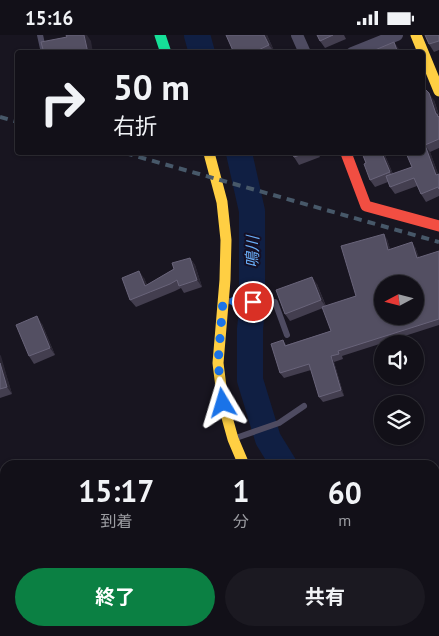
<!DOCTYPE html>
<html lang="ja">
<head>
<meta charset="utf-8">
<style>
	:root { --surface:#121018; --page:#1b1921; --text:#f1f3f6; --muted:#9c9da2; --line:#313037; --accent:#0b8043 }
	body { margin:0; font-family:"PT Sans","Noto Sans JP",sans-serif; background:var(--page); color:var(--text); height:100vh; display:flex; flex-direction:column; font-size:19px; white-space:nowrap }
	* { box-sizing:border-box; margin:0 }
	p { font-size:16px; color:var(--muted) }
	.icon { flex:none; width:28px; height:28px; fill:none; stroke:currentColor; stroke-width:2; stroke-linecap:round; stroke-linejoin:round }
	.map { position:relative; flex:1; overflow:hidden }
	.drawer { position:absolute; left:0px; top:425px; width:440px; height:176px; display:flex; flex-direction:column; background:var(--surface); border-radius:15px 15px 0 0; box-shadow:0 1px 4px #0004,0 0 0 1px var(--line) }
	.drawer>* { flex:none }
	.top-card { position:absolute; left:15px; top:15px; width:410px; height:105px; border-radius:5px; box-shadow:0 1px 4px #0004,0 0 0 1px var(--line); background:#121018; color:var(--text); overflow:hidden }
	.needle { width:32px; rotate:263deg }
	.buttons { position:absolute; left:374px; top:240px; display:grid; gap:10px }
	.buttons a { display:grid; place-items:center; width:50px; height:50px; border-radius:50%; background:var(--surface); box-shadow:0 1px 4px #0004,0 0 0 1px var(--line); font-size:25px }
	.pin { position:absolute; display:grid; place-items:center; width:42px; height:42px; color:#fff; margin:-21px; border:2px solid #fff; border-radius:50%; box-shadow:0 1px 5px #0007 }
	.me { position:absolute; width:55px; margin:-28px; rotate:353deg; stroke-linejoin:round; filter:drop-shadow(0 0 4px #0008) }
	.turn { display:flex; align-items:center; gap:18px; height:105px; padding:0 15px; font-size:22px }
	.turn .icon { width:65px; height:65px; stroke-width:2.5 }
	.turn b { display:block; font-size:35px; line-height:42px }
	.eta { display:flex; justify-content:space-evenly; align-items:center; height:85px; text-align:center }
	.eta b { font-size:30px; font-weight:700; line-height:35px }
	.button { display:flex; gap:10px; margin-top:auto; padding:10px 15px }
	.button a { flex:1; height:58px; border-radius:30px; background:var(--accent); color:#fff; font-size:20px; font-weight:700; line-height:58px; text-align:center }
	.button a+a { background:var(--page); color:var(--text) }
	.status { display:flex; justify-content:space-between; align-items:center; height:35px; padding:0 25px; background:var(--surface); direction:ltr }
	.status svg { height:14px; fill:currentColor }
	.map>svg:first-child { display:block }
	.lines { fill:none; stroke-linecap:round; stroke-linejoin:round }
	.river { stroke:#101f43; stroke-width:26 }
	.lane { stroke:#4e4b61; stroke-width:6 }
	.street { stroke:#4e4b61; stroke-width:12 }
	.fast { stroke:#16e098; stroke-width:11 }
	.slow { stroke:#ffcf43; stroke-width:11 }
	.jam { stroke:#f24e42; stroke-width:11 }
	.rail { stroke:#475869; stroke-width:4; stroke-dasharray:8 6; stroke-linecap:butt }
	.wall { fill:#433e4f }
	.shaded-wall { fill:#2b2734 }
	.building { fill:#534f62; stroke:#69647a; fill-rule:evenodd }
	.route { stroke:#1a73e8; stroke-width:9; stroke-dasharray:0 16.2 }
	.labels { text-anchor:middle; stroke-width:4; stroke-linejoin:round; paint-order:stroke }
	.water-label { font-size:16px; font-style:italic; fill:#6aadf7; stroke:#151025 }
</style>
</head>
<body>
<div class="status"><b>15:16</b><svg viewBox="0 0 49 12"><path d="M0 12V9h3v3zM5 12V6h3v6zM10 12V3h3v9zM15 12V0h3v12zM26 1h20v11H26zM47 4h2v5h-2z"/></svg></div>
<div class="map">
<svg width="439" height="601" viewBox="0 0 439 601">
	<rect width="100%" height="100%" fill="#181520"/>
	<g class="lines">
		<!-- river -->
		<g class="river">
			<polyline points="197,0 202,18"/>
			<polyline points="239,118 252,176 252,275 250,294 250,345 268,404 284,430"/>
			<polyline points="379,596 381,601"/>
		</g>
		<!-- lane -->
		<g class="lane">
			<polyline points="40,0 44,18"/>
			<polyline points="224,266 275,267 287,300"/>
			<polyline points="233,404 279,388 304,371"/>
		</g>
		<!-- street -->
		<g class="street">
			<polyline points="297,0 305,18"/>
			<polyline points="352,18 397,0"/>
		</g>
		<!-- fast -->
		<polyline class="fast" points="160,0 166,18"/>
		<!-- slow -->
		<g class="slow">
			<polyline points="416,0 439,56"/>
			<polyline points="209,118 222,167 226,205 225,245 218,328 223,368 233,404 244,430"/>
		</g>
		<!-- jam -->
		<g class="jam">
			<polyline points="346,118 366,171 439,191"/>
			<polyline points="335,596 338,601"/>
		</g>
		<!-- rail -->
		<g class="rail">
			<polyline points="0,82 18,87"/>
			<polyline points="125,118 439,207"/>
		</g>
	</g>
	<!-- wall -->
	<g class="wall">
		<polygon points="226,0 267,0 275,18 234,18"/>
		<polygon points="317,0 344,0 346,4 325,13 320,6"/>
		<polygon points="439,0 439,15 434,17 429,9"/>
		<polygon points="434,65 439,80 439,113 430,117 438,139 439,139 439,161 426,167 421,159 417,151 395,159 390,152 388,147 375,152 370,145 366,128 362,118 384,118 393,139 412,132"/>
		<polygon points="292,118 318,118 320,122 299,130 294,122"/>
		<polygon points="387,204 390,214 415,212 419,223 439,216 439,290 342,321 343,324 334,327 344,361 323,367 319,362 311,335 284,343 280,338 283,305 286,310 331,296 323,273 290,286 285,279 317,249 326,271 356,261"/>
		<polygon points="190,223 195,230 202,252 184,258 181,253 175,256 136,272 130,265 144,243 147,250 174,234"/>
		<polygon points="42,289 55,320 34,329 29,321"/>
		<polygon points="0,320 12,359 0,363"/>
		<polygon points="242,596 270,596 271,598 253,601 246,601"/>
	</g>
	<!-- shaded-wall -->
	<g class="shaded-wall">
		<polygon points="84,0 87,0 91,6 93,18 88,18"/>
		<polygon points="264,0 267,0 275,18 269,10"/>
		<polygon points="394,7 399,14 401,18 398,18"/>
		<polygon points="429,58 434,65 439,80 439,83 436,79"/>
		<polygon points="425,110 430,117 439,141 436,140"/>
		<polygon points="382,118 384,118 395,144 390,137"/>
		<polygon points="384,199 387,204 392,220 388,215"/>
		<polygon points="412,207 415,212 421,228 417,223"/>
		<polygon points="190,223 195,230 202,252 197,245"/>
		<polygon points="139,236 144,243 151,258 145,251"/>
		<polygon points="312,242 317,249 326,272 321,265"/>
		<polygon points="37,281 42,289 55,320 50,313"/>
		<polygon points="0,320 1,321 12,359 7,352 0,328"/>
		<polygon points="331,321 334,327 344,361 341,355"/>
	</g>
	<!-- building -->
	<g class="building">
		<polygon points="66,0 84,0 88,18 44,18 41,7 67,2"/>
		<polygon points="226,0 264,0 269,10 252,18 234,18"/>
		<polygon points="317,0 333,0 320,6"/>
		<polygon points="425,0 439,0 439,6 429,9"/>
		<polygon points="394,7 398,18 368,18"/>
		<polygon points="426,55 429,58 436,79 437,79 438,82 439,81 439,104 425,110 436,140 439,139 439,154 438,152 421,159 414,143 390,152 386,141 412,132 406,118 422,118 422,56"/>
		<polygon points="292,118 306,118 294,122"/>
		<polygon points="362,118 382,118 390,137 370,145 364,129 366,128"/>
		<path d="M384,199L388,215L412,207L417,223L439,216V284L338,316L339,319L331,321L341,355L319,362L309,329L280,338L271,309L283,305L285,311L331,296L322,272L356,261L341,211ZM382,249H415V281H382Z"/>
		<polygon points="190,223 197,245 179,251 177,245 170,249 130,265 122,243 139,236 145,251 174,234 172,228"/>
		<polygon points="312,242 321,265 285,279 276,255"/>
		<polygon points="37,281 50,313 29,321 16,290"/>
		<polygon points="0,328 7,352 0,354"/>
	</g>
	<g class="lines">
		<!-- route -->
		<polyline class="route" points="223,368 218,328 223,266 253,267"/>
	</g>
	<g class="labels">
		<!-- water labels -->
		<g class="water-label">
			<text transform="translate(252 217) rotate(-89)" y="6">鳴川</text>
		</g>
	</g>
</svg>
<div class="buttons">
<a><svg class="needle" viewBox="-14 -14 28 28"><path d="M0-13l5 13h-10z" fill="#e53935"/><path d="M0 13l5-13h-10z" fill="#9c9da2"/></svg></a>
<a><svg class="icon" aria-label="sound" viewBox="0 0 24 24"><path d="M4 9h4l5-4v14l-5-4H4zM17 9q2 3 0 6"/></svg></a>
<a><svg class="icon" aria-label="layers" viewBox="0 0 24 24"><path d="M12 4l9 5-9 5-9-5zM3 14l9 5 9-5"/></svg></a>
</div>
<div class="pin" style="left:253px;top:267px;background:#d93025"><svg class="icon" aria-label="arrive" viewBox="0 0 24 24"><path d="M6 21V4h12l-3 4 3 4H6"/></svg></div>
<svg class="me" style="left:223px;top:368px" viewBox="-20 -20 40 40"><path d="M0-17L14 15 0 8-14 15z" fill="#1a73e8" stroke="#fff" stroke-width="4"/></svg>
<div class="top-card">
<div class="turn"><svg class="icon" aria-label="right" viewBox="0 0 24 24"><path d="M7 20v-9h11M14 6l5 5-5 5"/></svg><div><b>50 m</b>右折</div></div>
</div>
<section class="drawer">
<div class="eta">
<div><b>15:17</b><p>到着</p></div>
<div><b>1</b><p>分</p></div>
<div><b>60</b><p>m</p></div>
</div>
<div class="button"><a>終了</a><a>共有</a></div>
</section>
</div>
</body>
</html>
